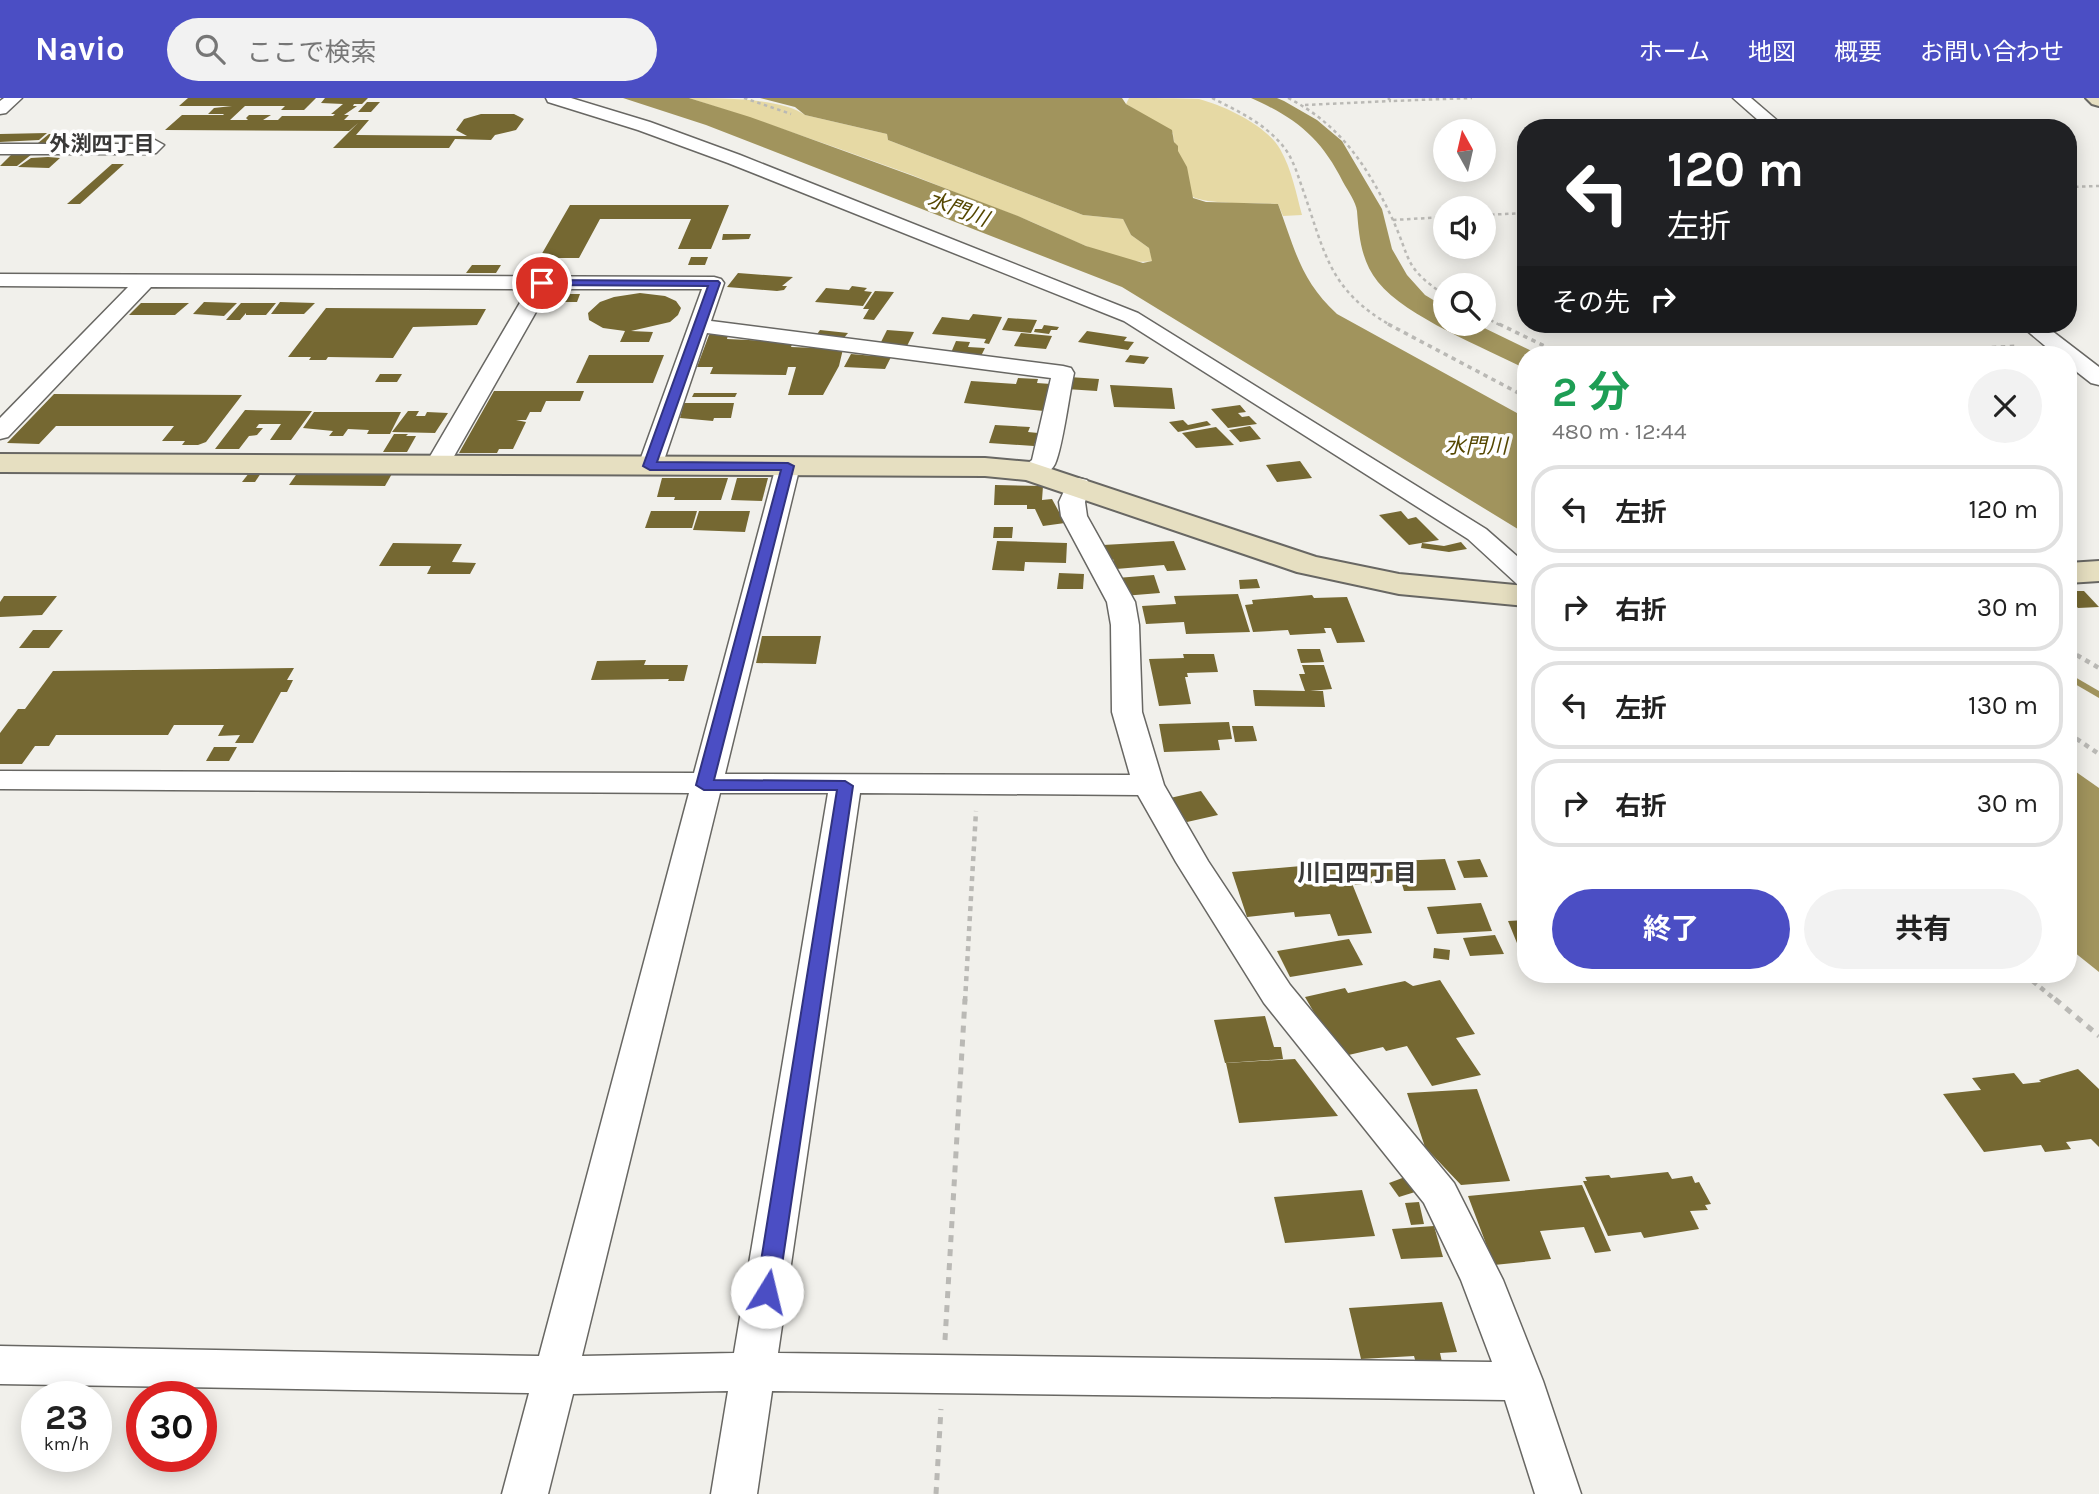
<!DOCTYPE html>
<html lang="ja">
<head>
<meta charset="utf-8">
<style>
	:root { --surface:#fff; --page:#f2f2f2; --text:#222; --muted:#767676; --line:#e0e0e0; --accent:#4b4ec4 }
	body { margin:0; font-family:Karla,"Noto Sans JP",sans-serif; background:var(--page); color:var(--text); height:100vh; display:flex; flex-direction:column; font-size:26px; white-space:nowrap }
	* { box-sizing:border-box; margin:0 }
	p { font-size:23px; color:var(--muted) }
	.icon { flex:none; width:38px; height:38px; fill:none; stroke:currentColor; stroke-width:2; stroke-linecap:round; stroke-linejoin:round }
	.map { position:relative; flex:1; overflow:hidden }
	.panel { position:absolute; left:1517px; top:248px; width:560px; height:637px; display:flex; flex-direction:column; background:var(--surface); border-radius:28px; box-shadow:0 4px 18px #0003 }
	.panel>* { flex:none }
	.guide { position:absolute; left:1517px; top:21px; width:560px; height:214px; border-radius:28px; box-shadow:0 4px 18px #0003; background:#202124; color:#fff; overflow:hidden }
	.needle { width:46px; rotate:352deg }
	.tools { position:absolute; left:1433px; top:21px; display:grid; gap:14px }
	.tools a { display:grid; place-items:center; width:63px; height:63px; border-radius:50%; background:var(--surface); box-shadow:0 4px 18px #0003; font-size:35px }
	.speed { position:absolute; left:21px; top:1283px; display:flex; gap:14px; font-size:35px; font-weight:700; text-align:center }
	.speed>* { display:grid; place-content:center; width:91px; height:91px; border-radius:50%; background:var(--surface); box-shadow:0 4px 18px #0003; line-height:1 }
	.speed small { font-size:18px; font-weight:400 }
	.speed .limit { border:10px solid #d22; background:#fff; color:#111 }
	.pin { position:absolute; display:grid; place-items:center; width:60px; height:60px; color:#fff; margin:-30px; border:4px solid #fff; border-radius:50%; box-shadow:0 2px 7px #0007 }
	.me { position:absolute; width:77px; margin:-38px; rotate:9deg; stroke-linejoin:round; filter:drop-shadow(0 0 5px #0008) }
	.turn { display:flex; align-items:center; gap:24px; height:147px; padding:0 35px; font-size:32px }
	.turn .icon { width:91px; height:91px; stroke-width:2.5 }
	.turn b { display:block; font-size:49px; line-height:60px }
	.then { display:flex; align-items:center; height:66px; padding:0 35px; background:#0003; gap:14px; font-size:26px }
	.round { display:grid; place-items:center; flex:none; width:74px; height:74px; border-radius:37px; background:var(--page) }
	.overview { display:flex; align-items:center; justify-content:space-between; height:119px; padding:0 35px }
	h1 { font-size:42px; font-weight:700; line-height:52px; color:#1e9e55 }
	.cta { display:flex; gap:14px; margin-top:auto; padding:14px 35px }
	.cta a { flex:1; height:80px; border-radius:42px; background:var(--accent); color:#fff; font-size:28px; font-weight:700; line-height:80px; text-align:center }
	.cta a+a { background:var(--page); color:var(--text) }
	ul { padding:0; list-style:none }
	li { display:flex; align-items:center; gap:21px; height:88px; margin:0 14px 10px; padding:0 21px; border:4px solid var(--line); border-radius:28px }
	li div { flex:1 }
	li b { display:block; font-size:26px }
	li em { font-style:normal }
	header { display:flex; align-items:center; gap:42px; box-sizing:border-box; height:98px; padding:0 35px; background:var(--accent); color:#fff }
	header strong { font-size:33px }
	nav { display:flex; gap:38px; margin-inline-start:auto; font-size:24px }
	.search { width:490px; height:63px; background:var(--page); display:flex; align-items:center; gap:18px; box-sizing:border-box; padding:0 24px; border-radius:38px; color:var(--muted); font-size:26px }
	.map>svg:first-child { display:block }
	.green { fill:#e6d9a4 }
	.water { fill:#a1945d }
	.lines { fill:none; stroke-linecap:round; stroke-linejoin:round }
	.stream { fill:#a1945d; fill-rule:evenodd }
	.building { fill:#756832 }
	.street-casing { stroke:#686763; stroke-width:3 }
	.secondary-casing { stroke:#686763; stroke-width:4 }
	.path-far3 { stroke:#bab9b5; stroke-width:2.5; stroke-dasharray:3.5 3.5; stroke-linecap:butt }
	.path-far2 { stroke:#bab9b5; stroke-width:3.5; stroke-dasharray:4.5 4.5; stroke-linecap:butt }
	.path-far1 { stroke:#bab9b5; stroke-width:4.5; stroke-dasharray:5 5; stroke-linecap:butt }
	.path { stroke:#bab9b5; stroke-width:5; stroke-dasharray:7 7; stroke-linecap:butt }
	.street { fill:#fff; fill-rule:evenodd }
	.secondary { fill:#e6dfc1; fill-rule:evenodd }
	.route { fill:#4b4ec4; stroke:#31337f; stroke-width:2 }
	.labels { text-anchor:middle; stroke-width:7; stroke-linejoin:round; paint-order:stroke }
	.far-neighbourhood-label { font-size:21px; font-weight:bold; fill:#3a3938; stroke:#fff }
	.far-water-label { font-size:21px; font-style:italic; fill:#554700; stroke:#fff }
	.neighbourhood-label { font-size:24px; font-weight:bold; fill:#3a3938; stroke:#fff }
</style>
</head>
<body>
<header>
<strong>Navio</strong>
<div class="search"><svg class="icon" aria-label="search" viewBox="0 0 24 24"><circle cx="10" cy="10" r="6"/><path d="M15 15l6 6"/></svg>ここで検索</div>
<nav><a>ホーム</a><a>地図</a><a>概要</a><a>お問い合わせ</a></nav>
</header>
<div class="map">
<svg width="2099" height="1396" viewBox="0 0 2099 1396">
	<rect width="100%" height="100%" fill="#f1f0eb"/>
	<!-- green -->
	<g class="green">
		<path d="M689,0C721,0 781,0 805,17L887,36L888,42L1083,117L1123,121L1131,137L1149,150L1153,163C1120,170 1050,130 1017,118C982,105 947,91 912,77C838,50 764,24 689,0Z"/>
		<path d="M1129,0C1151,0 1178,0 1199,1C1225,8 1266,27 1280,51C1292,72 1296,95 1302,117L1283,118L1278,106C1264,105 1197,107 1191,97C1187,91 1189,79 1186,71C1181,59 1173,48 1173,35L1126,6Z"/>
	</g>
	<!-- water -->
	<g class="water">
		<path d="M623,0H689L750,19L913,78L1018,118L1086,148L1143,165L1152,163L1149,150L1131,137L1123,121L1083,117L888,42L887,36L805,17L795,9L760,0H1122L1126,6L1172,32L1174,44L1178,48V53L1187,69L1193,100L1206,104L1278,106C1295,151 1300,182 1337,216L1526,320V436L1122,189L706,27Z"/>
		<path d="M1251,0H1277L1284,3L1317,22L1342,43L1382,111L1392,151L1407,177L1425,197L1445,209L1446,226H1476L1540,257H1526V271C1485,250 1406,219 1378,184C1361,163 1359,138 1357,113C1356,104 1348,93 1343,84C1321,40 1296,20 1251,0Z"/>
		<polygon points="2069,669 2099,690 2099,874 2069,850"/>
	</g>
	<g class="lines">
		<!-- stream -->
		<polygon class="stream" points="2068,575 2099,593 2099,600 2068,582"/>
	</g>
	<!-- building -->
	<g class="building">
		<polygon points="188,0 316,0 304,12 281,12 285,8 245,8 230,22 248,22 246,20 249,17 271,17 263,22 278,22 282,18 333,18 335,16 331,16 343,6 321,5 325,0 368,0 362,6 354,6 353,8 357,8 344,17 349,17 344,22 369,22 356,37 467,38 456,32 464,21 481,16 514,16 524,21 516,32 495,37 491,42 455,41 449,50 333,50 358,25 349,33 165,32 182,17 223,17 224,16 208,16 214,10 232,8 179,8"/>
		<polygon points="367,4 380,4 371,14 358,14"/>
		<polygon points="47,35 39,42 0,44 0,36"/>
		<polygon points="49,36 78,36 68,45 38,45"/>
		<polygon points="77,39 94,39 87,46 69,46"/>
		<polygon points="12,56 32,56 17,68 0,68"/>
		<polygon points="31,60 48,59 60,60 49,70 18,69"/>
		<polygon points="112,66 124,66 80,106 67,106"/>
		<polygon points="570,107 729,107 711,151 678,151 691,121 600,121 579,160 542,160 540,159"/>
		<polygon points="723,136 751,136 749,141 722,142"/>
		<polygon points="691,159 708,159 705,167 688,167"/>
		<polygon points="472,167 501,167 496,175 466,175"/>
		<polygon points="738,175 793,179 782,188 787,188 784,192 777,193 727,189"/>
		<polygon points="852,188 867,190 864,193 872,194 863,208 815,204 826,190 849,192"/>
		<polygon points="875,193 894,194 874,222 863,221 869,211 863,211"/>
		<polygon points="561,195 565,196 580,196 577,204 556,204"/>
		<polygon points="640,195 665,198 676,203 681,210 678,217 670,224 631,233 653,234 649,244 620,244 625,233 603,230 589,222 588,215 600,204 614,199"/>
		<polygon points="204,204 237,205 224,218 193,216"/>
		<polygon points="280,204 315,205 304,216 271,216"/>
		<polygon points="141,205 189,205 175,217 129,217"/>
		<polygon points="241,205 276,205 266,217 246,217 246,215 240,222 226,222"/>
		<polygon points="326,210 486,211 477,227 413,229 393,260 328,259 326,262 309,262 311,259 288,259"/>
		<polygon points="973,216 1002,219 989,246 984,245 986,241 932,236 942,219 969,222"/>
		<polygon points="1008,220 1037,222 1031,235 1002,232"/>
		<polygon points="1044,227 1059,229 1057,232 1051,232 1049,236 1034,234 1035,231 1042,231"/>
		<polygon points="820,232 848,235 843,241 815,239"/>
		<polygon points="887,232 914,234 906,250 879,248"/>
		<polygon points="1087,233 1127,239 1124,243 1134,244 1128,252 1078,244"/>
		<polygon points="1021,235 1052,238 1046,251 1014,248"/>
		<polygon points="709,237 728,237 727,241 793,244 791,249 843,251 839,268 823,297 788,297 796,269 788,269 786,277 710,276 713,269 697,269"/>
		<polygon points="956,243 970,244 968,249 985,250 980,260 950,257"/>
		<polygon points="851,256 874,258 892,257 885,271 844,269"/>
		<polygon points="589,257 664,257 653,285 576,285"/>
		<polygon points="1130,257 1149,259 1144,266 1125,264"/>
		<polygon points="380,276 402,276 397,284 375,284"/>
		<polygon points="1069,279 1099,281 1097,293 1066,291"/>
		<polygon points="1018,280 1038,281 1037,285 1051,286 1044,313 964,305 971,283 1016,286"/>
		<polygon points="1110,287 1172,290 1175,311 1114,309"/>
		<polygon points="494,293 584,293 580,303 546,303 541,314 530,314 526,322 516,322 526,324 513,351 499,351 497,355 459,355"/>
		<polygon points="694,295 737,295 735,299 692,299"/>
		<polygon points="54,296 242,297 206,344 198,347 182,347 185,343 162,343 174,328 56,328 39,346 7,345"/>
		<polygon points="684,305 734,305 731,320 714,320 713,323 680,320"/>
		<polygon points="1240,307 1246,314 1238,315 1242,319 1249,318 1257,326 1228,330 1211,311"/>
		<polygon points="245,312 312,313 291,342 270,342 281,326 259,326 256,330 263,330 257,337 249,338 239,351 215,351"/>
		<polygon points="408,313 419,313 416,318 425,318 427,314 448,315 435,335 392,334"/>
		<polygon points="314,314 401,314 390,336 367,336 369,332 348,331 343,338 329,338 333,333 303,330"/>
		<polygon points="1183,322 1188,327 1207,323 1211,327 1178,334 1169,324"/>
		<polygon points="995,327 1030,329 1028,334 1038,335 1034,348 989,345"/>
		<polygon points="1250,328 1261,341 1240,344 1229,332"/>
		<polygon points="1216,329 1234,347 1196,350 1182,335"/>
		<polygon points="394,336 408,336 406,338 416,338 407,354 383,354"/>
		<polygon points="1300,363 1312,380 1277,384 1266,367"/>
		<polygon points="298,374 393,374 385,388 289,387"/>
		<polygon points="249,375 261,375 255,384 242,384"/>
		<polygon points="662,380 728,380 721,402 674,402 675,399 657,399"/>
		<polygon points="737,380 768,380 762,403 731,402"/>
		<polygon points="995,387 1043,388 1042,402 1052,401 1065,425 1043,428 1035,411 1027,411 1027,407 994,407"/>
		<polygon points="651,413 697,413 692,430 645,430"/>
		<polygon points="699,413 750,413 745,434 693,432"/>
		<polygon points="1401,413 1408,421 1416,419 1439,442 1409,447 1379,417"/>
		<polygon points="994,429 1013,429 1012,440 993,440"/>
		<polygon points="997,443 1067,445 1066,465 1025,464 1024,473 992,472"/>
		<polygon points="1174,443 1186,472 1167,473 1164,467 1116,471 1113,461 1108,461 1103,447"/>
		<polygon points="1461,444 1467,451 1449,454 1421,450 1422,445 1444,448"/>
		<polygon points="393,445 462,446 452,464 476,465 470,476 427,476 431,468 379,468"/>
		<polygon points="1059,475 1084,476 1083,491 1057,491"/>
		<polygon points="1154,477 1160,495 1123,498 1117,480"/>
		<polygon points="1257,481 1260,490 1240,491 1239,482"/>
		<polygon points="2068,493 2084,493 2099,509 2078,510 2068,500"/>
		<polygon points="1238,496 1250,534 1186,536 1184,524 1146,526 1142,508 1176,506 1174,498"/>
		<polygon points="1312,497 1314,500 1347,499 1365,544 1337,545 1331,530 1324,530 1326,535 1290,537 1288,532 1253,534 1245,507 1253,506 1252,502"/>
		<polygon points="4,498 57,498 42,517 0,519 0,504"/>
		<polygon points="33,532 63,532 49,550 19,550"/>
		<polygon points="762,538 821,538 816,566 756,565"/>
		<polygon points="1297,551 1320,551 1324,564 1301,565"/>
		<polygon points="1183,556 1214,556 1218,574 1187,575 1188,579 1185,579 1191,606 1159,608 1149,561 1184,560"/>
		<polygon points="646,562 644,567 688,567 684,583 668,583 669,581 591,582 597,563"/>
		<polygon points="1302,567 1324,567 1332,591 1310,593 1323,593 1325,609 1255,608 1253,592 1305,593 1299,576 1305,576"/>
		<polygon points="294,570 287,582 293,582 287,594 281,594 253,645 235,645 240,637 218,638 224,627 174,627 168,637 56,637 49,648 35,648 22,666 0,666 0,635 18,611 25,611 53,573"/>
		<polygon points="1229,624 1232,641 1218,642 1220,652 1164,654 1159,626"/>
		<polygon points="1232,628 1253,628 1257,643 1235,644"/>
		<polygon points="214,649 237,649 229,663 206,663"/>
		<polygon points="1201,693 1218,717 1187,724 1170,700"/>
		<polygon points="1445,761 1456,792 1404,793 1395,763"/>
		<polygon points="1480,761 1488,779 1464,780 1457,763"/>
		<polygon points="1388,763 1398,782 1355,787 1346,768"/>
		<polygon points="1313,767 1314,770 1345,768 1372,835 1338,838 1330,816 1295,819 1294,814 1247,819 1232,774"/>
		<polygon points="1481,805 1492,833 1437,836 1427,809"/>
		<polygon points="1526,822 1526,849 1519,850 1508,823"/>
		<polygon points="1495,837 1504,856 1470,858 1463,840"/>
		<polygon points="1349,841 1363,867 1290,879 1277,853"/>
		<polygon points="1434,850 1450,852 1449,862 1433,860"/>
		<polygon points="1440,882 1475,936 1456,940 1481,977 1432,988 1407,948 1386,953 1383,949 1340,959 1305,899 1345,890 1348,895 1405,883 1413,888"/>
		<polygon points="1265,918 1274,949 1281,949 1283,961 1225,965 1214,922"/>
		<polygon points="1295,961 1338,1018 1239,1025 1226,965"/>
		<polygon points="2078,971 2099,991 2099,1049 2091,1041 2066,1044 2071,1051 2045,1054 2041,1047 1984,1054 1943,996 1981,992 1972,980 2014,975 2023,986 2041,984 2039,982"/>
		<polygon points="1477,991 1496,1044 1510,1083 1461,1087 1425,1049 1407,995"/>
		<polygon points="1668,1074 1672,1081 1692,1078 1695,1085 1699,1084 1711,1106 1705,1107 1708,1112 1690,1113 1699,1131 1644,1140 1641,1134 1608,1138 1583,1083 1587,1083 1585,1079 1609,1077 1611,1080"/>
		<polygon points="1405,1079 1415,1094 1399,1099 1389,1085"/>
		<polygon points="1582,1087 1611,1153 1595,1155 1584,1129 1540,1133 1551,1161 1494,1167 1468,1098"/>
		<polygon points="1362,1092 1375,1138 1285,1145 1274,1099"/>
		<polygon points="1419,1104 1424,1126 1411,1127 1405,1105"/>
		<polygon points="1434,1128 1443,1159 1401,1161 1392,1131"/>
		<polygon points="1442,1204 1457,1254 1440,1255 1442,1264 1416,1265 1414,1258 1361,1261 1349,1210"/>
	</g>
	<g class="lines">
		<defs>
			<g id="street">
				<polygon points="4,0 22,0 6,15 0,16 0,3"/>
				<polygon points="546,0 571,0 650,24 740,57 1138,215 1486,431 1526,466 1526,488 1517,486 1468,441 1124,223 728,65 638,32 548,4"/>
				<polygon points="1733,0 1751,0 1786,30 1767,30"/>
				<polygon points="155,42 164,47 156,55 150,56 0,56 0,46 146,46"/>
				<path d="M0,176L714,179L721,181L724,185L711,223L1063,268L1071,270L1074,275C1069,297 1063,348 1055,366C1049,378 1032,381 1021,378L1018,373L1032,362L1051,280L707,235L662,368L659,373L650,375L641,373L638,368L702,191H549L449,367L446,372L437,374L428,372L425,367L528,191L151,189L8,339L0,341V320L128,189L0,188Z"/>
				<polygon points="2019,226 2043,226 2099,269 2099,287 2091,285 2068,267 2068,257 2056,257"/>
				<path d="M788,361L797,363L800,368L725,676L1130,677L1112,614L1111,527L1107,504L1061,418L1059,404L1069,382L1078,380L1087,382L1090,387L1085,404L1087,418L1135,504L1139,527L1142,614L1164,687L1208,763L1290,887L1454,1085L1503,1182L1543,1283L1581,1396H1535L1505,1302L772,1293L757,1396H711L728,1293L573,1296L548,1396H502L529,1295L0,1286V1248L539,1258L689,695L0,691V673L694,675L776,368L779,363ZM720,695H828L734,1255L582,1258ZM860,695L1138,697L1176,764L1264,905L1424,1105L1461,1182L1492,1264L778,1255Z"/>
			</g>
			<g id="secondary">
				<polygon points="2086,0 2099,0 2099,8 2092,6"/>
				<polygon points="0,356 985,360 1030,364 1316,459 1399,476 1526,488 1526,508 1399,496 1297,474 1026,382 985,378 0,374"/>
				<polygon points="2099,463 2099,483 2068,485 2068,465"/>
			</g>
		</defs>
		<!-- street casing -->
		<use href="#street" class="street-casing"/>
		<!-- secondary casing -->
		<use href="#secondary" class="secondary-casing"/>
		<!-- path-far3 -->
		<g class="path-far3">
			<polyline points="744,0 791,16"/>
			<path d="M1212,0C1238,13 1264,25 1283,48C1293,60 1298,78 1303,92C1325,155 1329,193 1392,228"/>
			<path d="M1288,0C1340,26 1368,69 1392,120C1412,163 1402,168 1446,198"/>
			<polyline points="1388,0 1391,3 1472,0"/>
			<polyline points="1305,7 1391,3"/>
			<polyline points="2068,89 2099,88"/>
			<polyline points="1484,117 1526,115"/>
			<polyline points="1393,122 1446,119"/>
			<polyline points="1484,219 1502,228"/>
		</g>
		<!-- path-far2 -->
		<g class="path-far2">
			<polyline points="1388,226 1526,299"/>
			<polyline points="1499,226 1563,257"/>
			<polyline points="1848,257 2018,248"/>
		</g>
		<!-- path-far1 -->
		<g class="path-far1">
			<polyline points="2068,552 2099,570"/>
			<polyline points="2068,635 2099,656"/>
			<polyline points="2025,877 2057,903"/>
			<polyline points="965,903 976,713"/>
		</g>
		<!-- path -->
		<g class="path">
			<polyline points="2055,901 2099,938"/>
			<polyline points="945,1242 965,901"/>
			<polyline points="936,1396 941,1311"/>
		</g>
		<!-- street -->
		<use href="#street" class="street"/>
		<!-- secondary -->
		<use href="#secondary" class="secondary"/>
	</g>
	<!-- route -->
	<polygon class="route" points="542,182 718,183 720,185 657,364 788,365 794,368 714,682 845,683 853,688 778,1194 774,1201 767,1203 759,1201 756,1194 837,692 704,692 696,687 781,372 650,372 643,368 708,188 539,187 539,183"/>
	<g class="labels">
		<!-- far-neighbourhood labels -->
		<g class="far-neighbourhood-label">
			<text x="102" y="53">外渕四丁目</text>
		</g>
		<!-- far-water labels -->
		<g class="far-water-label">
			<text transform="translate(958 111) rotate(20)" y="7">水門川</text>
			<text x="1476" y="355">水門川</text>
		</g>
		<!-- neighbourhood labels -->
		<g class="neighbourhood-label">
			<text x="1357" y="783">川口四丁目</text>
		</g>
	</g>
</svg>
<div class="tools">
<a><svg class="needle" viewBox="-14 -14 28 28"><path d="M0-13l5 13h-10z" fill="#e53935"/><path d="M0 13l5-13h-10z" fill="#767676"/></svg></a>
<a><svg class="icon" aria-label="sound" viewBox="0 0 24 24"><path d="M4 9h4l5-4v14l-5-4H4zM17 9q2 3 0 6"/></svg></a>
<a><svg class="icon" aria-label="search" viewBox="0 0 24 24"><circle cx="10" cy="10" r="6"/><path d="M15 15l6 6"/></svg></a>
</div>
<div class="speed"><div>23<small>km/h</small></div><div class="limit">30</div></div>
<div class="pin" style="left:542px;top:185px;background:#d93025"><svg class="icon" aria-label="arrive" viewBox="0 0 24 24"><path d="M6 21V4h12l-3 4 3 4H6"/></svg></div>
<svg class="me" style="left:767px;top:1194px" viewBox="-20 -20 40 40"><circle r="19" fill="#fff"/><path d="M0-13L10 11 0 6-10 11z" fill="#4b4ec4"/></svg>
<div class="guide">
<div class="turn"><svg class="icon" aria-label="left" viewBox="0 0 24 24"><path d="M17 20v-9H6M10 6l-5 5 5 5"/></svg><div><b>120 m</b>左折</div></div>
<div class="then">その先<svg class="icon" aria-label="right" viewBox="0 0 24 24"><path d="M7 20v-9h11M14 6l5 5-5 5"/></svg></div>
</div>
<section class="panel">
<div class="overview"><div><h1>2 分</h1><p>480 m · 12:44</p></div><a class="round"><svg class="icon" aria-label="close" viewBox="0 0 24 24"><path d="M6 6l12 12M18 6L6 18"/></svg></a></div>
<ul>
<li><svg class="icon" aria-label="left" viewBox="0 0 24 24"><path d="M17 20v-9H6M10 6l-5 5 5 5"/></svg><div><b>左折</b></div><em>120 m</em></li>
<li><svg class="icon" aria-label="right" viewBox="0 0 24 24"><path d="M7 20v-9h11M14 6l5 5-5 5"/></svg><div><b>右折</b></div><em>30 m</em></li>
<li><svg class="icon" aria-label="left" viewBox="0 0 24 24"><path d="M17 20v-9H6M10 6l-5 5 5 5"/></svg><div><b>左折</b></div><em>130 m</em></li>
<li><svg class="icon" aria-label="right" viewBox="0 0 24 24"><path d="M7 20v-9h11M14 6l5 5-5 5"/></svg><div><b>右折</b></div><em>30 m</em></li>
</ul>
<div class="cta"><a>終了</a><a>共有</a></div>
</section>
</div>
</body>
</html>
